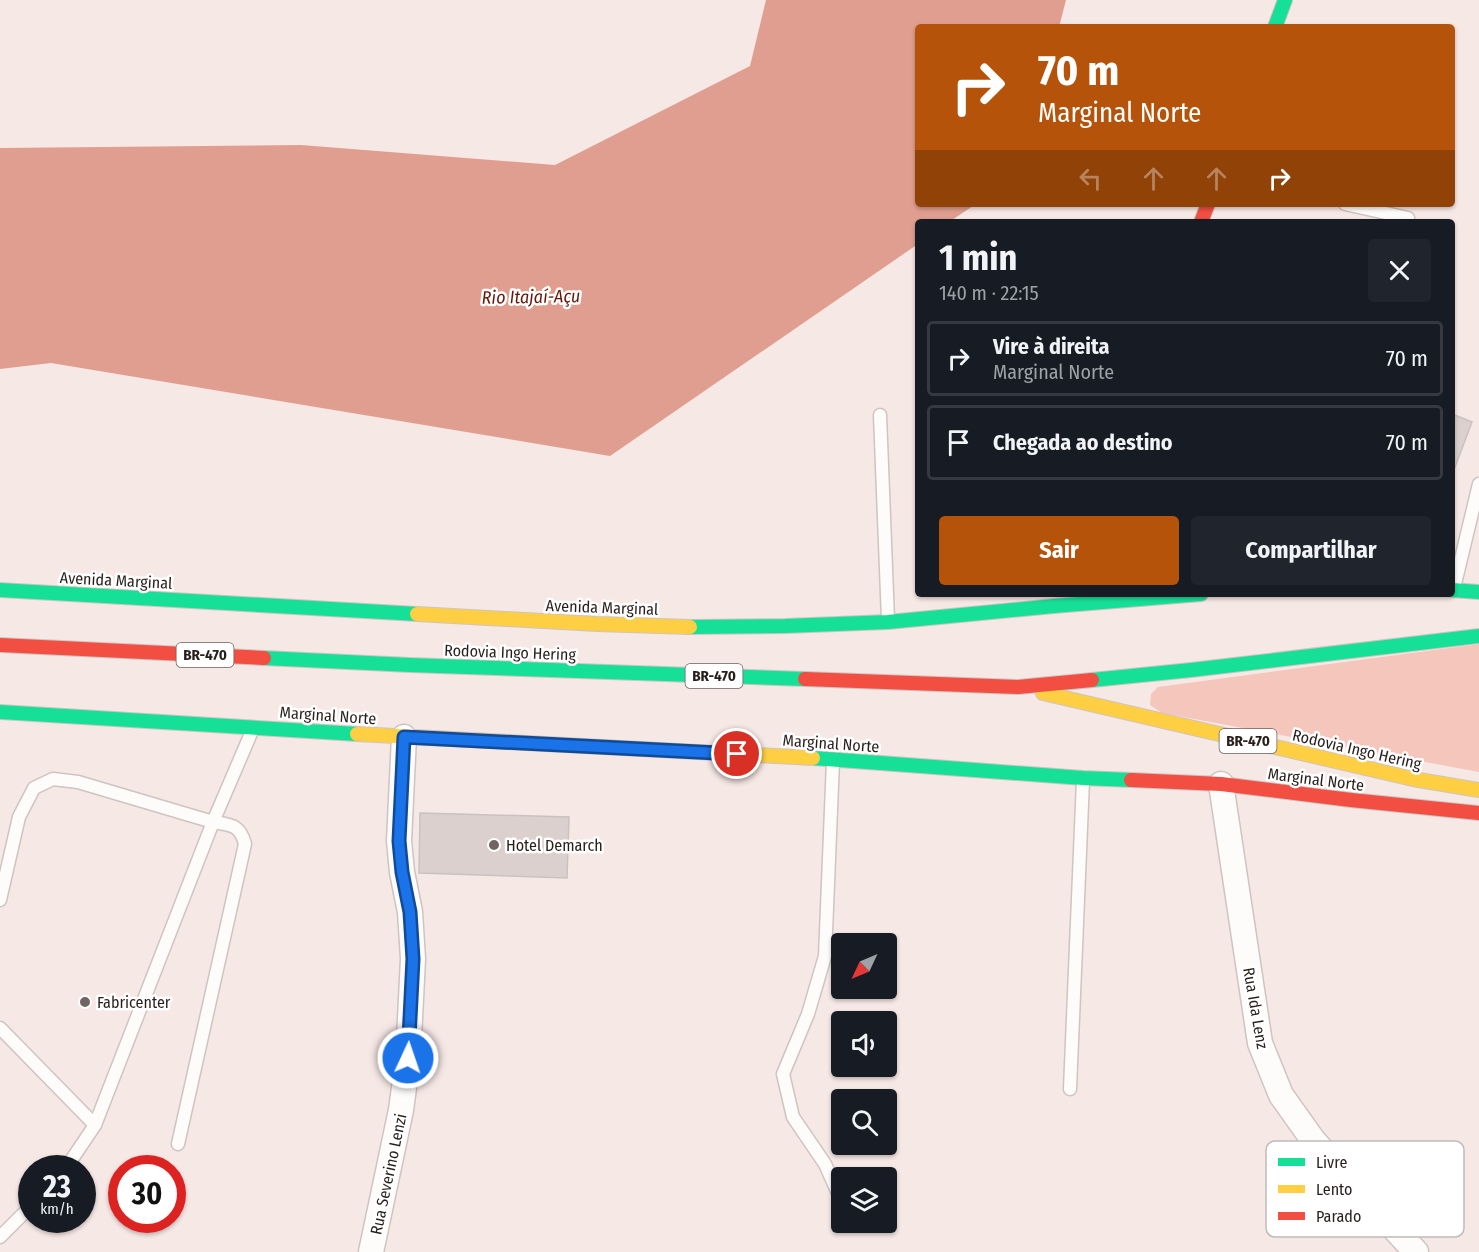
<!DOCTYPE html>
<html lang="pt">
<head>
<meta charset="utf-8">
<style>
	:root { --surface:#171b24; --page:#20242c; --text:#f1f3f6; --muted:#9ea1a6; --line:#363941; --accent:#b45309 }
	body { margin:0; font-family:"Fira Sans Condensed",sans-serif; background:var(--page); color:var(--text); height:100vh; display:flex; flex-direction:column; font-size:22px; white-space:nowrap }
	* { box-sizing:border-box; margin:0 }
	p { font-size:20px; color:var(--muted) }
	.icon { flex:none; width:33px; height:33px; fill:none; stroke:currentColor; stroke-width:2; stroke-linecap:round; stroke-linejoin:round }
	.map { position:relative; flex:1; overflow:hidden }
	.panel { position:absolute; left:915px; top:219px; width:540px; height:378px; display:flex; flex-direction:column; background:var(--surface); border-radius:6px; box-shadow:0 2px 4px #0004 }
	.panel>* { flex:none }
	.guide { position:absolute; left:915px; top:24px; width:540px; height:183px; border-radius:6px; box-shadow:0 2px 4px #0004; background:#b45309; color:#fff; overflow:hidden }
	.needle { width:39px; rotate:226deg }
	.fabs { position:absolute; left:831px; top:933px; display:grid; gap:12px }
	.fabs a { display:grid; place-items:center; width:66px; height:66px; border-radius:6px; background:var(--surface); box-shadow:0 2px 4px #0004; font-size:30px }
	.speed { position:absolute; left:18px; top:1155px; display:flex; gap:12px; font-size:30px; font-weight:700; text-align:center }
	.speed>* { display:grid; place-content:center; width:78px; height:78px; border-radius:50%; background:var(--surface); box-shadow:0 2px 4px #0004; line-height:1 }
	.speed small { font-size:15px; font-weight:400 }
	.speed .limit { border:9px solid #d22; background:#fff; color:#111 }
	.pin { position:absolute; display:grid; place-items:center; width:51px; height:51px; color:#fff; margin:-26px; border:3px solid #fff; border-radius:50%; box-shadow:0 2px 6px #0007 }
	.me { position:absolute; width:66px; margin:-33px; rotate:3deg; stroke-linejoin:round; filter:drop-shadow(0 0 4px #0008) }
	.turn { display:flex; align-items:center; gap:21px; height:126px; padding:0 24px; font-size:27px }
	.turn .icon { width:78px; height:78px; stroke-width:2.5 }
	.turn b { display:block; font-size:42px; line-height:51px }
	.lanes { display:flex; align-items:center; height:57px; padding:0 24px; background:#0003; justify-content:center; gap:30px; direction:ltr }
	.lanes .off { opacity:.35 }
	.round { display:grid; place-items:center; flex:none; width:63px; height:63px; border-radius:6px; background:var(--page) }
	.summary { display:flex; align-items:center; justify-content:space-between; height:102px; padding:0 24px }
	h1 { font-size:36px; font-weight:700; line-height:45px }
	.primary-button { display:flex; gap:12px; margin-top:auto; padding:12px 24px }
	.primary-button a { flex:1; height:69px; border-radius:6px; background:var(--accent); color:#fff; font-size:24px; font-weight:700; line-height:69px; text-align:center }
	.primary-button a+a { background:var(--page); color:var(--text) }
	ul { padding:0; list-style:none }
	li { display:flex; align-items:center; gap:18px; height:75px; margin:0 12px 9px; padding:0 12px; border:3px solid var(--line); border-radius:6px }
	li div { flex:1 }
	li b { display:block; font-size:22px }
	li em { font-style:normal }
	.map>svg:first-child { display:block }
	.green { fill:#f5c6bc }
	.water { fill:#e09e90 }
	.building { fill:#dbd0cd; stroke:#cbc1be; stroke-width:1.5 }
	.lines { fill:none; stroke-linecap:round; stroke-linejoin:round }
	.lane-casing { stroke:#cec4c1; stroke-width:15 }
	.street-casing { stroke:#cec4c1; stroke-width:27 }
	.fast-casing { stroke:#cec4c1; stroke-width:16 }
	.slow-casing { stroke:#cec4c1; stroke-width:16 }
	.jam-casing { stroke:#cec4c1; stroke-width:16 }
	.lane { stroke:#fefcfb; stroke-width:12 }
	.street { stroke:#fefcfb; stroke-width:24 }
	.fast { stroke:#16e098; stroke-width:14 }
	.slow { stroke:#ffcf43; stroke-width:14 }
	.jam { stroke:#f24e42; stroke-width:14 }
	.route-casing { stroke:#114b97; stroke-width:15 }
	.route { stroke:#1a73e8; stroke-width:10 }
	.poi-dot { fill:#706563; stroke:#fff; stroke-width:2 }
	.labels { text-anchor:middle; stroke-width:5; stroke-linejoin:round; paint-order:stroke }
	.shield { fill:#fff; stroke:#686261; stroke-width:1.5 }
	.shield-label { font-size:15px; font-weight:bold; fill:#281f1d }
	.street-label { font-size:16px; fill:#281f1d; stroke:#fff }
	.poi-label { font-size:16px; fill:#281f1d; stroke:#fff; text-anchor:start }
	.water-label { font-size:18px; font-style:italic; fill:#671707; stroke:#fff }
	.key { fill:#fff; stroke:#bebcbb; stroke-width:1.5 }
	.key-label { font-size:16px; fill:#281f1d }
</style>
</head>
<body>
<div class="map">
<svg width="1479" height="1252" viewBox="0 0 1479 1252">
	<rect width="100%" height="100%" fill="#f6e8e5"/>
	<!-- green -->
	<polygon class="green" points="1479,644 1479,772 1162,713 1150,705 1151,694 1158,687"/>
	<!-- water -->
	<polygon class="water" points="766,0 1066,0 1059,27 918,27 918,204 976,204 949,222 918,222 918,244 610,456 51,363 0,369 0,148 301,145 555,165 750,66"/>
	<!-- building -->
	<g class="building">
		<polygon points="1452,414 1472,422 1452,475"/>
		<polygon points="420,813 569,817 567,878 419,873"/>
	</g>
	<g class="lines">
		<defs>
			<g id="lane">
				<polyline points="1345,204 1408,218"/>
				<polyline points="880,415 888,620"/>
				<polyline points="1454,588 1479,484"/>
				<polyline points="833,761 825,956 808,1014 783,1074 793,1117 825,1164 842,1202"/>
				<path d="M0,900L19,817L34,788L53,779L78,782L213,822C232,825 240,825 245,844L178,1144"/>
				<polyline points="0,1028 95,1125"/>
				<polyline points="1070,1089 1083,780"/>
				<polyline points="66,1168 95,1125 213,822 252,731"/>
				<polyline points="0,1237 32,1205"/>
			</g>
			<g id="street">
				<polyline points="1221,784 1260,1043 1281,1095 1313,1140 1349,1180 1416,1252"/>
				<polyline points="371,1252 401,1110 408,1058 413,959 410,912 402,872 399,841 404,737"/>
			</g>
			<g id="fast">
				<polyline points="1275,27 1285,0"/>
				<polyline points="0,590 417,614"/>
				<polyline points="1452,590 1479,592"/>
				<polyline points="690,627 785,626 888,622 1054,606 1201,594"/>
				<polyline points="264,658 410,665 805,679"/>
				<polyline points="1092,680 1191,670 1479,636"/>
				<polyline points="0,712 357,734"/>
				<polyline points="813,758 1083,778 1131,780"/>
			</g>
			<g id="slow">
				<polyline points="417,614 597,624 690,627"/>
				<polyline points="1043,693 1413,779 1479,790"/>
				<polyline points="357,734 813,758"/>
			</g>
			<g id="jam">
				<polyline points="1201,222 1208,204"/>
				<polyline points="0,645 264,658"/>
				<polyline points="805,679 1018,687 1092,680"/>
				<polyline points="1131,780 1221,784 1351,800 1479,813"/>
			</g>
		</defs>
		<!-- lane casing -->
		<use href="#lane" class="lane-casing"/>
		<!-- street casing -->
		<use href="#street" class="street-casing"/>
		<!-- fast casing -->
		<use href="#fast" class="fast-casing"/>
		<!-- slow casing -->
		<use href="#slow" class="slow-casing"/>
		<!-- jam casing -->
		<use href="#jam" class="jam-casing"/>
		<!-- lane -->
		<use href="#lane" class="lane"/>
		<!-- street -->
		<use href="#street" class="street"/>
		<!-- fast -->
		<use href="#fast" class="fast"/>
		<!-- slow -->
		<use href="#slow" class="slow"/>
		<!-- jam -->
		<use href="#jam" class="jam"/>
	</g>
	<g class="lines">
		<defs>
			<polyline id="route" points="408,1058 413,959 410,912 402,872 399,841 404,737 737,754"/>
		</defs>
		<!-- route casing -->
		<use href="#route" class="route-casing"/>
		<!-- route -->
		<use href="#route" class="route"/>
	</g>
	<!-- markers -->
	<g class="poi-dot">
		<circle cx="494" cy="845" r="6"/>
		<circle cx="85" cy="1002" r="6"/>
	</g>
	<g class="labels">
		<!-- shield labels -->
		<g class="shield">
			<rect x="176.5" y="643" width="57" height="24" rx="4.5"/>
			<rect x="685.5" y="664" width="57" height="24" rx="4.5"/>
			<rect x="1219.5" y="729" width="57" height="24" rx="4.5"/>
		</g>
		<g class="shield-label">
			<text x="205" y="660">BR-470</text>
			<text x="714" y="681">BR-470</text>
			<text x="1248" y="746">BR-470</text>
		</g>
		<!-- street labels -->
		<g class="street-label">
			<text transform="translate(116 580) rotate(3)" y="6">Avenida Marginal</text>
			<text transform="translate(602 607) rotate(2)" y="6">Avenida Marginal</text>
			<text transform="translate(510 652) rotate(2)" y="6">Rodovia Ingo Hering</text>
			<text transform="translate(328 715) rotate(4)" y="6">Marginal Norte</text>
			<text transform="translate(831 743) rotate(4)" y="6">Marginal Norte</text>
			<text transform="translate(1357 749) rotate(13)" y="6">Rodovia Ingo Hering</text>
			<text transform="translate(1316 779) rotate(7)" y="6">Marginal Norte</text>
			<text transform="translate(1256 1008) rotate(80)" y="6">Rua Ida Lenz</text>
			<text transform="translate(388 1174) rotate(-78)" y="6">Rua Severino Lenzi</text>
		</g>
		<!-- poi labels -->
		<g class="poi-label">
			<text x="506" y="851">Hotel Demarch</text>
			<text x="97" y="1008">Fabricenter</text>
		</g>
		<!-- water labels -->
		<g class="water-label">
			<text transform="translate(531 297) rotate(-1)" y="6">Rio Itajaí-Açu</text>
		</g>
	</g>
	<!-- legend -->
	<rect x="1266" y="1141" width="198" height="96" rx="9" class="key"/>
	<rect x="1278" y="1158" width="27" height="8" fill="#16e098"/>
	<rect x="1278" y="1185" width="27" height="8" fill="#ffcf43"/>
	<rect x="1278" y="1212" width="27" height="8" fill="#f24e42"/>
	<g class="key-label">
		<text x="1316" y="1168">Livre</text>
		<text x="1316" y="1195">Lento</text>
		<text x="1316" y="1222">Parado</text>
	</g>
</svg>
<div class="fabs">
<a><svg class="needle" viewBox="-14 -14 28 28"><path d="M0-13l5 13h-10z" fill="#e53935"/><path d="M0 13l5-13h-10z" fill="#9ea1a6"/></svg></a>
<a><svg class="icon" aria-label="sound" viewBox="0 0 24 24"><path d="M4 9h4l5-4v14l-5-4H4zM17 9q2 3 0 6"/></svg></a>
<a><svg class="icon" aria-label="search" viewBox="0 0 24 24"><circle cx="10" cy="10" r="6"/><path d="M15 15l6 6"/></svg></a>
<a><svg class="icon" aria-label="layers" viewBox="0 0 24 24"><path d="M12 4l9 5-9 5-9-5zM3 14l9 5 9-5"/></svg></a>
</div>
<div class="speed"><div>23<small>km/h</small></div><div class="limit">30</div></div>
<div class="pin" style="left:737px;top:754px;background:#d93025"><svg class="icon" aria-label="arrive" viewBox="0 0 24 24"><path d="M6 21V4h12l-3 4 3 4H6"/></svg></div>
<svg class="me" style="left:408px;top:1058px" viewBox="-20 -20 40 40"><circle r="17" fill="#1a73e8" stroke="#fff" stroke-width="3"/><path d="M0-11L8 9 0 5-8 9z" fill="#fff"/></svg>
<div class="guide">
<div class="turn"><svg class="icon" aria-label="right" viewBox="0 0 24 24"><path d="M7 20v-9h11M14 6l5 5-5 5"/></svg><div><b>70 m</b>Marginal Norte</div></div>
<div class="lanes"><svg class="icon off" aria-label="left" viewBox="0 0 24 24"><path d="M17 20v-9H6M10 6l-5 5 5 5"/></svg><svg class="icon off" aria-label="ahead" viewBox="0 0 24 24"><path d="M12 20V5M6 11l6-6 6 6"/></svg><svg class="icon off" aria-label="ahead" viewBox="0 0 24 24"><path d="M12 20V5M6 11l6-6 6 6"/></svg><svg class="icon" aria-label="right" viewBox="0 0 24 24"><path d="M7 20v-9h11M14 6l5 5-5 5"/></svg></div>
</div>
<section class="panel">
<div class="summary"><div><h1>1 min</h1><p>140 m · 22:15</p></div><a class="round"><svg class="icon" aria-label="close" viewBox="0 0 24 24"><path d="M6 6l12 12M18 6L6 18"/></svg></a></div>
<ul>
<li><svg class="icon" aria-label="right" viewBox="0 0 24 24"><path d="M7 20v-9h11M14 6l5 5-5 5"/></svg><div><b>Vire à direita</b><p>Marginal Norte</p></div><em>70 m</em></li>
<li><svg class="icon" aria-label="arrive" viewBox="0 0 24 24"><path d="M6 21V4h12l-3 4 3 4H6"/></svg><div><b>Chegada ao destino</b></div><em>70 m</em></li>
</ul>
<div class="primary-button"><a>Sair</a><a>Compartilhar</a></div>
</section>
</div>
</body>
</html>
